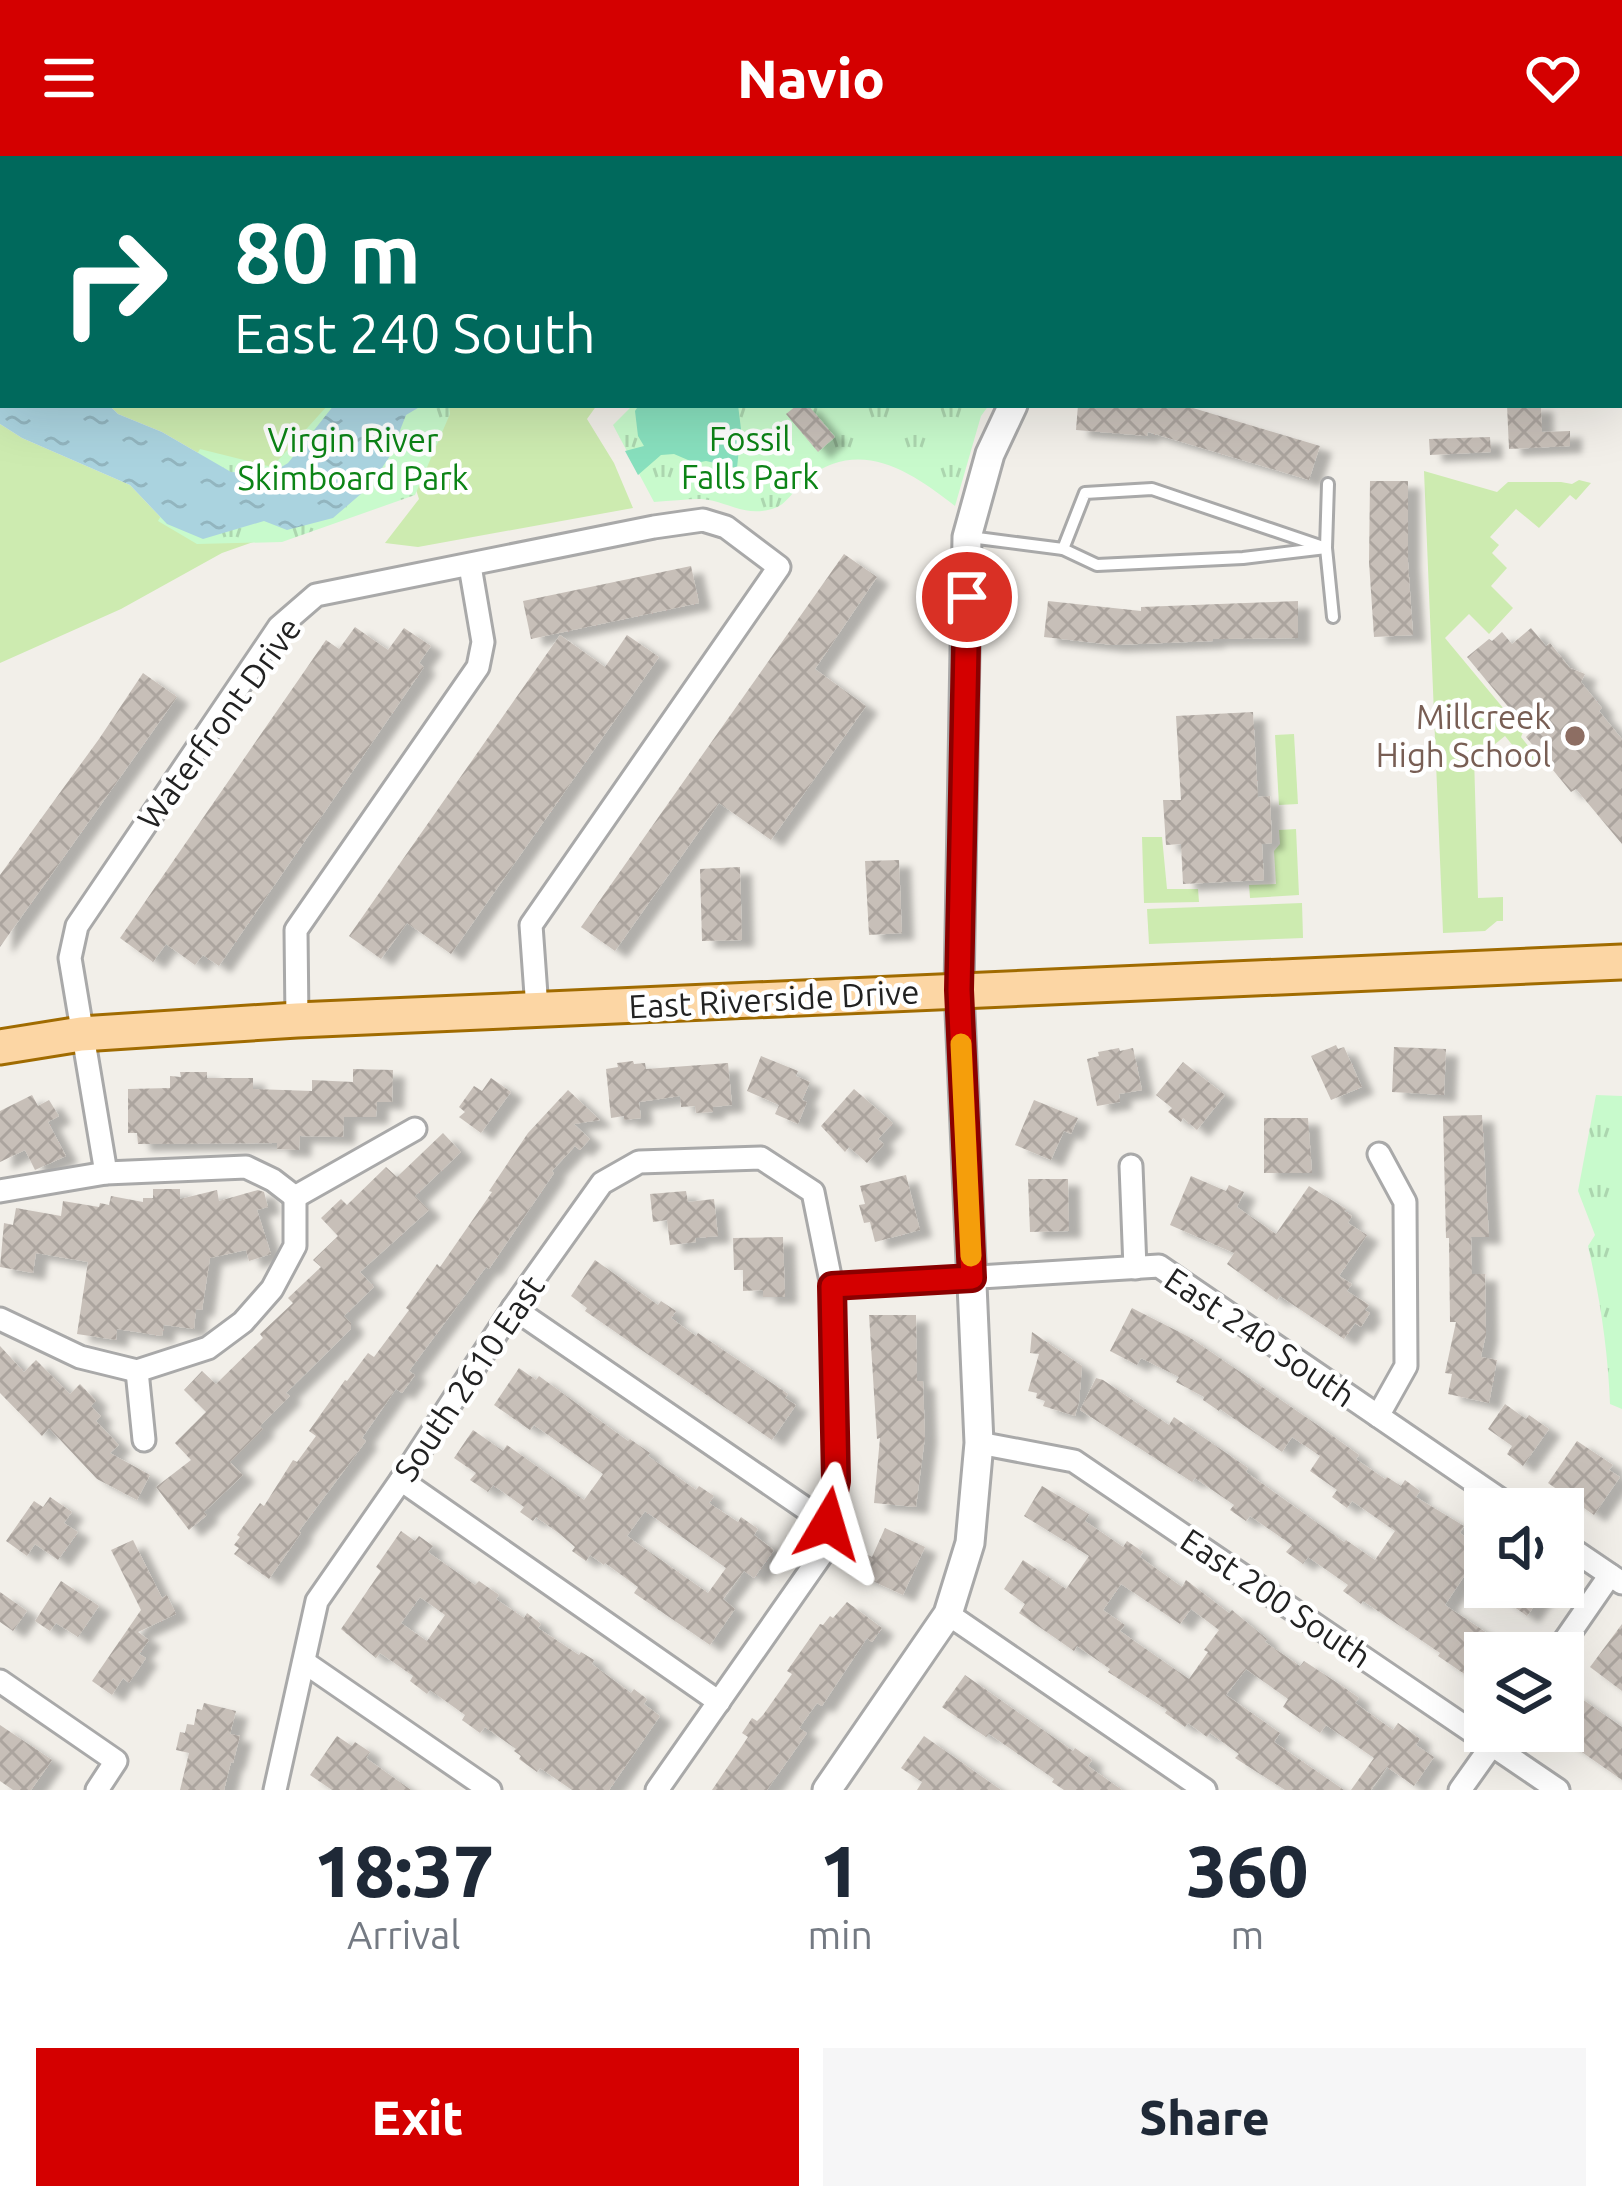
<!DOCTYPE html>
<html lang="en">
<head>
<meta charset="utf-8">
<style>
	:root { --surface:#fff; --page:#f6f6f7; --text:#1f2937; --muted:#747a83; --accent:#d40000 }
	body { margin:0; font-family:Ubuntu,sans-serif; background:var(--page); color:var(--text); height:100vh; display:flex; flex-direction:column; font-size:45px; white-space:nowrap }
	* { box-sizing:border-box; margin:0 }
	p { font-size:39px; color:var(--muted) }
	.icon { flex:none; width:66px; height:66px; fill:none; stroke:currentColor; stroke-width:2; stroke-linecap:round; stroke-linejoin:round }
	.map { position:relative; height:1634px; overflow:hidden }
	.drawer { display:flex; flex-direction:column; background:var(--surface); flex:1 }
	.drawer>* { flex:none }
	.top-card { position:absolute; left:0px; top:0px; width:1623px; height:252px; box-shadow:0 12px 48px #0002; background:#00695c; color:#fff; overflow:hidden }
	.tools { position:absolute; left:1464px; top:1332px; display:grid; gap:24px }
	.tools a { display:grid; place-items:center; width:120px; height:120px; border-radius:0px; background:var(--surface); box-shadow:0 12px 48px #0002; font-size:60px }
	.pin { position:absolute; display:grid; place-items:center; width:102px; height:102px; color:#fff; margin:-51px; border:6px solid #fff; border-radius:50%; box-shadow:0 3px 12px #0007 }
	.me { position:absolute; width:132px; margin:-66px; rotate:7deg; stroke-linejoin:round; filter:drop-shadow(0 0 9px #0008) }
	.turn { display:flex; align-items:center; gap:42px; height:252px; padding:0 36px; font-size:54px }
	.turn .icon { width:156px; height:156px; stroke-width:2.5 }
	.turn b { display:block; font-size:84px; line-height:102px }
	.eta { display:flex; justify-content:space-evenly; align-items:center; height:204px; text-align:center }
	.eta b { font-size:72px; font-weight:800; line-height:84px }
	.primary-button { display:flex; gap:24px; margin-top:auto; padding:24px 36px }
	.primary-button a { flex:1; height:138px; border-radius:0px; background:var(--accent); color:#fff; font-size:48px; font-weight:800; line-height:138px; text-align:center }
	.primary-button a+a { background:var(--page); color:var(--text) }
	header { display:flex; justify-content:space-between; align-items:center; height:156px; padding:0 36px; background:var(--accent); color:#fff; font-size:54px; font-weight:800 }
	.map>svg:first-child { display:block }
	.grass { fill:#cdebb0 }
	.park { fill:url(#park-tufts) }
	.pitch { fill:#88e0be }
	.water { fill:url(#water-ripples) }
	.building { fill:url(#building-cross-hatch); fill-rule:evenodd; filter:url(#shadow) }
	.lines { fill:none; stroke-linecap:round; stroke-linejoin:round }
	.service-casing { stroke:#a9a9a9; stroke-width:16 }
	.minor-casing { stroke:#a9a9a9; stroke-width:27 }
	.tertiary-casing { stroke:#a9a9a9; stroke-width:33 }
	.primary-casing { stroke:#a06b00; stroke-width:39 }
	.service { stroke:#fff; stroke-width:10 }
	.minor { stroke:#fff; stroke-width:21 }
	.tertiary { stroke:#fff; stroke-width:27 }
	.primary { stroke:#fcd6a4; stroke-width:33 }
	.route-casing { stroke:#8a0000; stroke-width:30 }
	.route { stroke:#d40000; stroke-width:21 }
	.slow { stroke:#f59e0b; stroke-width:21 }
	.education-dot { fill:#8d6e63; stroke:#fff; stroke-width:4.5 }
	.labels { text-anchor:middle; stroke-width:9; stroke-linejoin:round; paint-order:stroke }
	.park-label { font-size:33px; fill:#0c8416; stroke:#fff }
	.education-label { font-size:33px; fill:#785e54; stroke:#fff; text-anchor:end }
	.street-label { font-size:33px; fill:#222; stroke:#fff }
</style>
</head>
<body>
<header><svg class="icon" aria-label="menu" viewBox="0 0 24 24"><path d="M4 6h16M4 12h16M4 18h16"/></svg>Navio<svg class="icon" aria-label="heart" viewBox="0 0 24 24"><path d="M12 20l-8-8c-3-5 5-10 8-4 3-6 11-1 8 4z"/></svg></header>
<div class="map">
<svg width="1622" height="1634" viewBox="0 0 1622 1634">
	<defs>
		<pattern id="park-tufts" width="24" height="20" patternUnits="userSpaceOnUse" patternTransform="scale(3)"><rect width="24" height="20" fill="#c8facc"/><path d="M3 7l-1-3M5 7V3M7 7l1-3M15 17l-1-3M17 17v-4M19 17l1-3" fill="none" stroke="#acd6af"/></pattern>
		<pattern id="water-ripples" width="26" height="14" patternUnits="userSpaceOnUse" patternTransform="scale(3)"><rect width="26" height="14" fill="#aad3df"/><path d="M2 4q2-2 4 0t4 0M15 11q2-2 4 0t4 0" fill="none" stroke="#92b5bf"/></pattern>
		<pattern id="building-cross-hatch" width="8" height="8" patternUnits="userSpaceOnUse" patternTransform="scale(3)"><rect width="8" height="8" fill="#c7bfb8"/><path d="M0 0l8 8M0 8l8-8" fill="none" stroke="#aba49e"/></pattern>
		<filter id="shadow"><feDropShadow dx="12" dy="7" stdDeviation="3" flood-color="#0004"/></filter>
	</defs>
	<rect width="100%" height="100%" fill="#f2efe9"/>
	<!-- grass -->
	<g class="grass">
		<polygon points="0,0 496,0 495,3 3,3 3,139 0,136"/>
		<polygon points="109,249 334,249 270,318 231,316 162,276 118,258"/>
		<polygon points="434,249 597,249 587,263 614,307 633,352 418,391 385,387 419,343 408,309"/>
		<polygon points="0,268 22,282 130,329 167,368 287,374 222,397 121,453 0,507"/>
		<polygon points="1424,315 1497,336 1508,326 1561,326 1572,328 1579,324 1591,327 1576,344 1570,339 1539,372 1516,353 1490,381 1499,389 1492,397 1507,412 1491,430 1513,452 1489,478 1469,458 1445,482 1523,576 1521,581 1540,605 1531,612 1505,580 1489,593 1489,599 1474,600 1478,742 1503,741 1503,765 1497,765 1485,775 1443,777"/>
		<polygon points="1294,578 1298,648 1279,649 1275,579"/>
		<polygon points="1296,673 1299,739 1250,742 1249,729 1276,728 1274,695 1280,688 1279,674"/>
		<polygon points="1162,681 1167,733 1198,733 1199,746 1144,747 1142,681"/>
		<polygon points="1302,747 1303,782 1149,788 1147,753"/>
	</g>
	<!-- park -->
	<g class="park">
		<polygon points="328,249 449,249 450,258 415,339 282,386 197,388 158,365 200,293 272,311"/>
		<path d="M633,249H989L981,260L955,350C910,315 860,281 806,323C794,332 788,349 772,353C742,361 728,345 701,343C686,343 670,345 654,346L613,269Z"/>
		<path d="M1596,939L1622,940V1253L1610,1248C1608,1194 1600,1142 1588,1090L1595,1079L1578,1035Z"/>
	</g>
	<!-- pitch -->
	<polygon class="pitch" points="639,249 738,249 741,273 737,312 706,305 695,307 674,298 661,299 638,319 625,295 644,290 638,280 635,255"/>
	<!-- water -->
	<polygon class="water" points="0,136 3,139 3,249 109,249 118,258 162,276 231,316 270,318 288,307 334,249 423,249 406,259 390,300 369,331 333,362 287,374 264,365 203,383 167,368 130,329 22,282 0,268"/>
	<!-- building -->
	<g class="building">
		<polygon points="797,249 808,249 835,281 818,296 786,258"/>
		<polygon points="1078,249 1183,249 1320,290 1309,324 1148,276 1147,280 1076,274"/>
		<polygon points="1507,249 1541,249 1542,276 1570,275 1570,290 1509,293"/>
		<polygon points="1490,281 1491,296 1430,299 1429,283"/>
		<polygon points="1370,325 1408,325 1408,406 1413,479 1374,481 1369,406"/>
		<polygon points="844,398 877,421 815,513 866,550 771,684 719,647 615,795 581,771"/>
		<polygon points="691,410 699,447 531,483 523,445"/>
		<polygon points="1048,445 1141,455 1141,451 1298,445 1298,482 1213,483 1213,485 1113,489 1044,481"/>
		<polygon points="355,471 388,494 404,472 431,490 419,507 424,511 219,810 203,799 195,809 166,788 153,806 120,782 326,484 339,493"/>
		<polygon points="1531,472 1546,490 1550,487 1570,512 1585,518 1581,526 1602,552 1599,555 1622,583 1622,688 1576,633 1571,636 1526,581 1530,577 1467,501 1489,483 1492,485 1502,476 1512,488"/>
		<polygon points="560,479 605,511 627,479 659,501 451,798 407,767 381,803 349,780"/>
		<polygon points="143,517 177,541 0,791 0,719 99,583"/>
		<polygon points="1253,556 1258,641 1270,640 1272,687 1262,688 1264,724 1183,728 1181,688 1166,689 1163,644 1181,644 1176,560"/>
		<polygon points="899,704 902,777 869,779 865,705"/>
		<polygon points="740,711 742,784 702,785 700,713"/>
		<polygon points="1336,889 1338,893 1344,891 1362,931 1331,944 1311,900"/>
		<polygon points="1394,891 1446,893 1444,939 1392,936"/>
		<polygon points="1119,892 1120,895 1133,892 1142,934 1119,938 1120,946 1097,950 1087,903 1099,900 1098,896"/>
		<polygon points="761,900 798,915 796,920 810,926 802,944 807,946 798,968 775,958 779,949 747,935"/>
		<polygon points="633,905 634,908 645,907 646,913 728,907 732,949 713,951 713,956 696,957 695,950 681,951 680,940 639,946 641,962 624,964 624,960 611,962 606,913 618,911 617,907"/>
		<polygon points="1183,906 1225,939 1197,974 1183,962 1181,966 1168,956 1172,952 1156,939"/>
		<polygon points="353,913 393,914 392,946 377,946 376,961 344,961 343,981 300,980 299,994 277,993 277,987 138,988 137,977 128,977 128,933 170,932 170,920 181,921 180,916 207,916 207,922 253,922 253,933 312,935 312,924 353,926"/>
		<polygon points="491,922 511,936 481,977 459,961 465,956 459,951 474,930 482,935"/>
		<polygon points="854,933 893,967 878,983 884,988 867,1007 849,991 845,996 821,970"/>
		<polygon points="568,934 600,964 574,968 590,983 580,994 575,990 552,1015 554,1017 489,1113 486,1111 409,1215 415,1219 402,1237 396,1233 362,1282 366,1285 299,1375 301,1377 269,1423 234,1398 239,1392 234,1389 240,1381 237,1379 260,1347 264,1350 293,1304 297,1306 316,1280 309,1275 345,1224 347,1225 368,1197 374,1201 409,1154 406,1152 437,1108 440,1111 492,1036 489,1035 528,977"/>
		<polygon points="32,939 38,950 49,944 59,960 48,966 66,1000 35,1014 25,994 0,1006 0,955"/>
		<polygon points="1034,944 1078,962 1071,978 1064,975 1051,1004 1015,989"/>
		<polygon points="1482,959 1489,1081 1471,1081 1472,1118 1485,1118 1486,1178 1481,1201 1497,1204 1489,1247 1448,1238 1452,1218 1445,1217 1456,1166 1450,1166 1449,1082 1446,1082 1443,960"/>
		<polygon points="1264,962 1308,962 1312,1017 1264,1017"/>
		<polygon points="443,977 461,996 415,1040 429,1054 360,1116 374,1131 344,1160 351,1167 351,1173 286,1237 290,1240 260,1270 263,1273 230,1306 243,1319 204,1356 207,1359 189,1374 156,1331 191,1304 175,1287 206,1256 184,1234 202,1215 216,1228 263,1182 260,1178 293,1147 288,1142 321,1111 313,1104 338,1080 321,1062 341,1043 347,1049 386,1011 397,1021"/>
		<polygon points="906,1019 920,1074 875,1086 870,1066 864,1067 859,1049 865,1048 860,1030"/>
		<polygon points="1191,1020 1226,1035 1229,1029 1244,1036 1237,1051 1276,1078 1309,1030 1346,1053 1344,1055 1352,1060 1348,1067 1367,1079 1339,1120 1352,1128 1347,1135 1369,1149 1365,1154 1370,1157 1361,1171 1355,1167 1344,1183 1280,1140 1277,1144 1227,1108 1234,1097 1170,1069"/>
		<polygon points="1028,1023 1068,1023 1069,1075 1030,1076"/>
		<polygon points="153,1033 180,1033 180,1043 217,1034 219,1045 258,1034 264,1036 268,1051 257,1054 271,1098 249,1105 246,1094 210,1102 202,1154 196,1153 194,1173 164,1169 162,1180 117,1173 116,1184 77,1178 88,1106 36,1097 33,1117 0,1111 4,1067 13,1069 16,1052 61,1060 63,1045 99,1051 100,1047 109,1049 111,1040 143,1046 143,1042 153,1042"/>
		<polygon points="686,1035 688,1046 714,1043 718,1080 695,1082 696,1086 670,1089 667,1064 653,1066 650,1038"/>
		<polygon points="783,1081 785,1141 763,1141 763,1134 743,1135 743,1114 734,1114 733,1082"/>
		<polygon points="595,1104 658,1149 661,1145 676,1155 671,1162 696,1180 698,1177 788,1238 785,1242 796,1249 772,1284 585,1155 587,1152 571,1140"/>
		<polygon points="1132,1152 1189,1181 1316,1268 1359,1299 1356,1303 1385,1323 1387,1321 1401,1330 1405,1324 1420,1335 1416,1341 1464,1370 1460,1377 1482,1393 1445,1449 1517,1497 1485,1497 1485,1532 1438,1500 1440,1497 1363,1445 1361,1448 1343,1435 1348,1429 1308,1401 1303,1408 1286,1396 1292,1389 1250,1360 1246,1365 1230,1354 1234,1349 1195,1322 1192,1326 1080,1254 1096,1222 1103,1224 1169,1269 1174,1261 1248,1312 1246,1316 1344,1386 1346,1384 1375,1404 1395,1375 1352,1345 1347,1352 1332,1341 1337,1334 1310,1315 1320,1300 1292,1281 1282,1296 1220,1253 1219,1255 1203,1244 1204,1241 1176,1226 1179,1221 1141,1202 1137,1209 1110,1195"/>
		<polygon points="869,1159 916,1159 917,1225 923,1225 925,1281 916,1351 874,1347 880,1282 877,1283"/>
		<polygon points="1032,1176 1082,1210 1079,1246 1075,1260 1043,1250 1045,1245 1036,1242 1037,1237 1028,1235 1039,1198 1030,1197"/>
		<polygon points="0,1190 24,1216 36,1204 70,1238 80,1228 96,1245 91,1250 101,1260 96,1265 119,1289 110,1297 150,1319 137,1344 97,1323 49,1272 42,1280 0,1237"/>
		<path d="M519,1212L536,1224L539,1220L628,1285L630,1283L650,1297L648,1300L696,1334L699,1330L714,1340L709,1347L738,1366L741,1361L758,1373L754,1379L774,1394L754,1422L744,1415L723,1443L735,1453L710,1489L634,1437L638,1431L605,1407L604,1409L590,1399L586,1405L572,1395L575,1391L560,1378L536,1361L533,1365L520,1356L524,1351L493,1329L488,1336L470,1324L476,1317L454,1302L473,1274L503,1295L507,1289L584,1344L603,1318L534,1269L530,1274L494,1249ZM645,1355L726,1412L708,1437L627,1380Z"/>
		<polygon points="1505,1248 1526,1263 1529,1259 1549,1273 1523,1310 1507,1298 1512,1290 1488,1273"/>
		<polygon points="1577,1285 1613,1309 1609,1314 1620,1321 1594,1359 1548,1327"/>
		<path d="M1042,1330L1089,1358L1085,1365L1123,1391L1127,1385L1143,1396L1140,1401L1182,1431L1186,1424L1229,1457L1232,1454L1267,1483L1265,1486L1300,1510L1304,1505L1339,1528L1359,1542L1355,1547L1393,1574L1398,1567L1420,1583L1416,1589L1434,1601L1414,1630L1387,1611L1371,1634H1351L1374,1602L1326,1569L1320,1577L1283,1551L1288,1543L1246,1513L1226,1539L1280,1577L1274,1586L1344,1634H1285L1235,1602L1239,1598L1210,1577L1207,1581L1188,1567L1185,1571L1165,1557L1167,1554L1108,1516L1110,1513L1077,1490L1074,1495L1019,1457L1025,1448L1004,1433L1023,1404L1066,1433L1089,1400L1024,1360ZM1121,1428L1180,1468L1191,1453L1219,1474L1204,1494L1208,1496L1189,1523L1120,1475L1125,1469L1103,1454Z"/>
		<polygon points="50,1341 72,1356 64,1367 78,1376 58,1404 35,1388 27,1400 6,1385 34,1345 43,1351"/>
		<polygon points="885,1372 925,1391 903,1439 853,1416 862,1396 872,1401"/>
		<path d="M401,1375L415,1385L419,1380L433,1390L428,1396L475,1429L479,1425L499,1439L496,1443L524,1462L527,1457L541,1468L538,1472L579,1499L581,1496L594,1504L592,1508L631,1537L634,1533L647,1543L644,1548L660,1560L609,1634H572L540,1612L537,1616L519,1603L521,1600L514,1595L516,1593L485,1571L480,1577L462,1564L465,1559L430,1534L427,1538L410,1525L413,1520L380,1497L376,1502L341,1473L381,1415L376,1411ZM420,1441L445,1459L427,1485L401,1467Z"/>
		<polygon points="133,1384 162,1442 167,1439 176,1458 138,1476 149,1484 139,1498 146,1502 129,1527 123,1522 112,1539 92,1525 141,1454 111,1394"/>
		<polygon points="61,1425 99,1450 78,1481 56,1467 50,1475 35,1465"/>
		<polygon points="1486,1431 1548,1431 1527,1460"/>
		<polygon points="0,1436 27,1455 13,1475 0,1466"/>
		<polygon points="847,1446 882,1472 872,1486 867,1482 822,1550 817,1547 799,1572 807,1577 767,1634 712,1634 748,1581 742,1577 752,1562 757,1565 763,1559 792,1518 787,1515 820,1468 823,1469 830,1460 833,1462"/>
		<polygon points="1622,1468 1622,1535 1590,1511"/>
		<polygon points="965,1519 1073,1595 1075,1592 1092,1604 1088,1610 1122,1634 1064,1634 1052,1626 1054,1623 989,1578 986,1581 942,1551"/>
		<polygon points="1572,1536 1622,1571 1622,1624 1563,1583 1563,1550"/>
		<polygon points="204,1547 236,1555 230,1578 240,1580 233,1607 231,1606 224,1634 180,1634 189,1597 176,1594 180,1576 185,1577 187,1568 194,1569 197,1553 202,1554"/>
		<polygon points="0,1569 52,1604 31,1634 13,1634 0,1625"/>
		<polygon points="337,1580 352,1590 355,1586 370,1596 366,1602 411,1634 332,1634 310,1619"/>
		<polygon points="924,1580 971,1613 1001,1634 917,1634 922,1626 901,1612"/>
	</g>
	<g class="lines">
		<defs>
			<g id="service">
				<polyline points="1272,0 1274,3"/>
				<polyline points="1386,0 1388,3"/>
				<polyline points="1213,3 1214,0"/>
				<polyline points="1419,3 1439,0"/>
				<polyline points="970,381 1063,393 1097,409 1243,402 1326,392 1328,328"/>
				<polyline points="1063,393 1085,337 1152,333 1326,392 1333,461"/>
			</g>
			<g id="minor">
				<polyline points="297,864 296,774 478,511 483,486 470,410"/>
				<polyline points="1131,1010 1135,1112"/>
				<polyline points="106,1017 70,802 77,770 279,471 316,439 654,371 703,364 726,371 779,411 531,769 537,853"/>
				<polyline points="0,1035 106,1017 246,1011 273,1024 295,1041"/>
				<polyline points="295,1041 415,973"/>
				<polyline points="832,1130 1159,1110 1514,1353"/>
				<polyline points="513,1152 828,1368"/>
				<polyline points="0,1163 80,1201 137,1215 208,1192 243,1166 272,1133 295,1090 295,1041"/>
				<polyline points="137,1215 144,1284"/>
				<polyline points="1378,1260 1406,1210 1405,1046 1379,998"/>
				<polyline points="979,1287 1074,1305 1558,1634"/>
				<polyline points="401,1324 719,1546"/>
				<polyline points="1563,1387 1622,1427"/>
				<polyline points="948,1458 1205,1634"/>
				<polyline points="1556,1497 1610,1419"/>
				<polyline points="304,1506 490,1634"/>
				<polyline points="0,1525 116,1605 97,1634"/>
				<polyline points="275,1634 317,1445 401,1324 513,1152 602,1027 639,1006 761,1002 813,1036 832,1130 836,1325 822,1398 657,1634"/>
				<polyline points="1460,1634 1502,1575"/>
			</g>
			<g id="tertiary">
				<polyline points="1114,3 1114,0"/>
				<polyline points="827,1634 948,1458 970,1387 979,1287 959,834 967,381 990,298 1013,249"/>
			</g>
			<polyline id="primary" points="0,891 81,878 297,864 1622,806"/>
		</defs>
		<!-- service casing -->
		<use href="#service" class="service-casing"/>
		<!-- minor casing -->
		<use href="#minor" class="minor-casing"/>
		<!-- tertiary casing -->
		<use href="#tertiary" class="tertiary-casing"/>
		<!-- primary casing -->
		<use href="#primary" class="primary-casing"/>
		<!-- service -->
		<use href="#service" class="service"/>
		<!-- minor -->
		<use href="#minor" class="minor"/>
		<!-- tertiary -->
		<use href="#tertiary" class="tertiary"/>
		<!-- primary -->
		<use href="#primary" class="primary"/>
	</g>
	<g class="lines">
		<defs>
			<polyline id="route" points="828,1368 836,1325 832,1130 972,1122 959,834 967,441"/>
		</defs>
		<!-- route casing -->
		<use href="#route" class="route-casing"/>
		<!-- route -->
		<use href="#route" class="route"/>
		<!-- slow -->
		<polyline class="slow" points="961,888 971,1100"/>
	</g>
	<!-- markers -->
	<circle class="education-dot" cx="1575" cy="580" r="12"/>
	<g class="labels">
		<!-- park labels -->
		<g class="park-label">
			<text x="750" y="295">Fossil<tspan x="750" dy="38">Falls Park</tspan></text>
			<text x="353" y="296">Virgin River<tspan x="353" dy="38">Skimboard Park</tspan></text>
		</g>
		<!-- education labels -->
		<g class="education-label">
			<text x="1551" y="573">Millcreek<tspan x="1551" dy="38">High School</tspan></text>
		</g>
		<!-- street labels -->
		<g class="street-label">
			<text transform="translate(219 567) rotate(-54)" y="12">Waterfront Drive</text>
			<text transform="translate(774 843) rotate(-3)" y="12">East Riverside Drive</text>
			<text transform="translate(1260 1181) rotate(34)" y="12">East 240 South</text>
			<text transform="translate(469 1222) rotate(-56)" y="12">South 2610 East</text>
			<text transform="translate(1276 1442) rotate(34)" y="12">East 200 South</text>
		</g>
	</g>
</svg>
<div class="tools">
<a><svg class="icon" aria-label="sound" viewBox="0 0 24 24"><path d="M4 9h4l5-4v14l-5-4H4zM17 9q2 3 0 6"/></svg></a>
<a><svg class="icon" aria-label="layers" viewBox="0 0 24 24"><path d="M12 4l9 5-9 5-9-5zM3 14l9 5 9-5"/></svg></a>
</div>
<div class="pin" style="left:967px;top:441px;background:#d93025"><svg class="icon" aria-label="arrive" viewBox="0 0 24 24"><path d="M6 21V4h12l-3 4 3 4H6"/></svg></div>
<svg class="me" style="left:828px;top:1368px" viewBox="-20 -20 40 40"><path d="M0-17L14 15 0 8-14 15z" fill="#d40000" stroke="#fff" stroke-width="4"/></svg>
<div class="top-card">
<div class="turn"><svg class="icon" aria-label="right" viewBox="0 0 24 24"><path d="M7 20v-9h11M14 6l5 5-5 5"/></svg><div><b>80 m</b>East 240 South</div></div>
</div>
</div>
<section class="drawer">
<div class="eta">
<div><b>18:37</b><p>Arrival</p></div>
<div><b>1</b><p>min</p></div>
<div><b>360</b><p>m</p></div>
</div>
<div class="primary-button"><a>Exit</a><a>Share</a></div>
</section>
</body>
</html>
